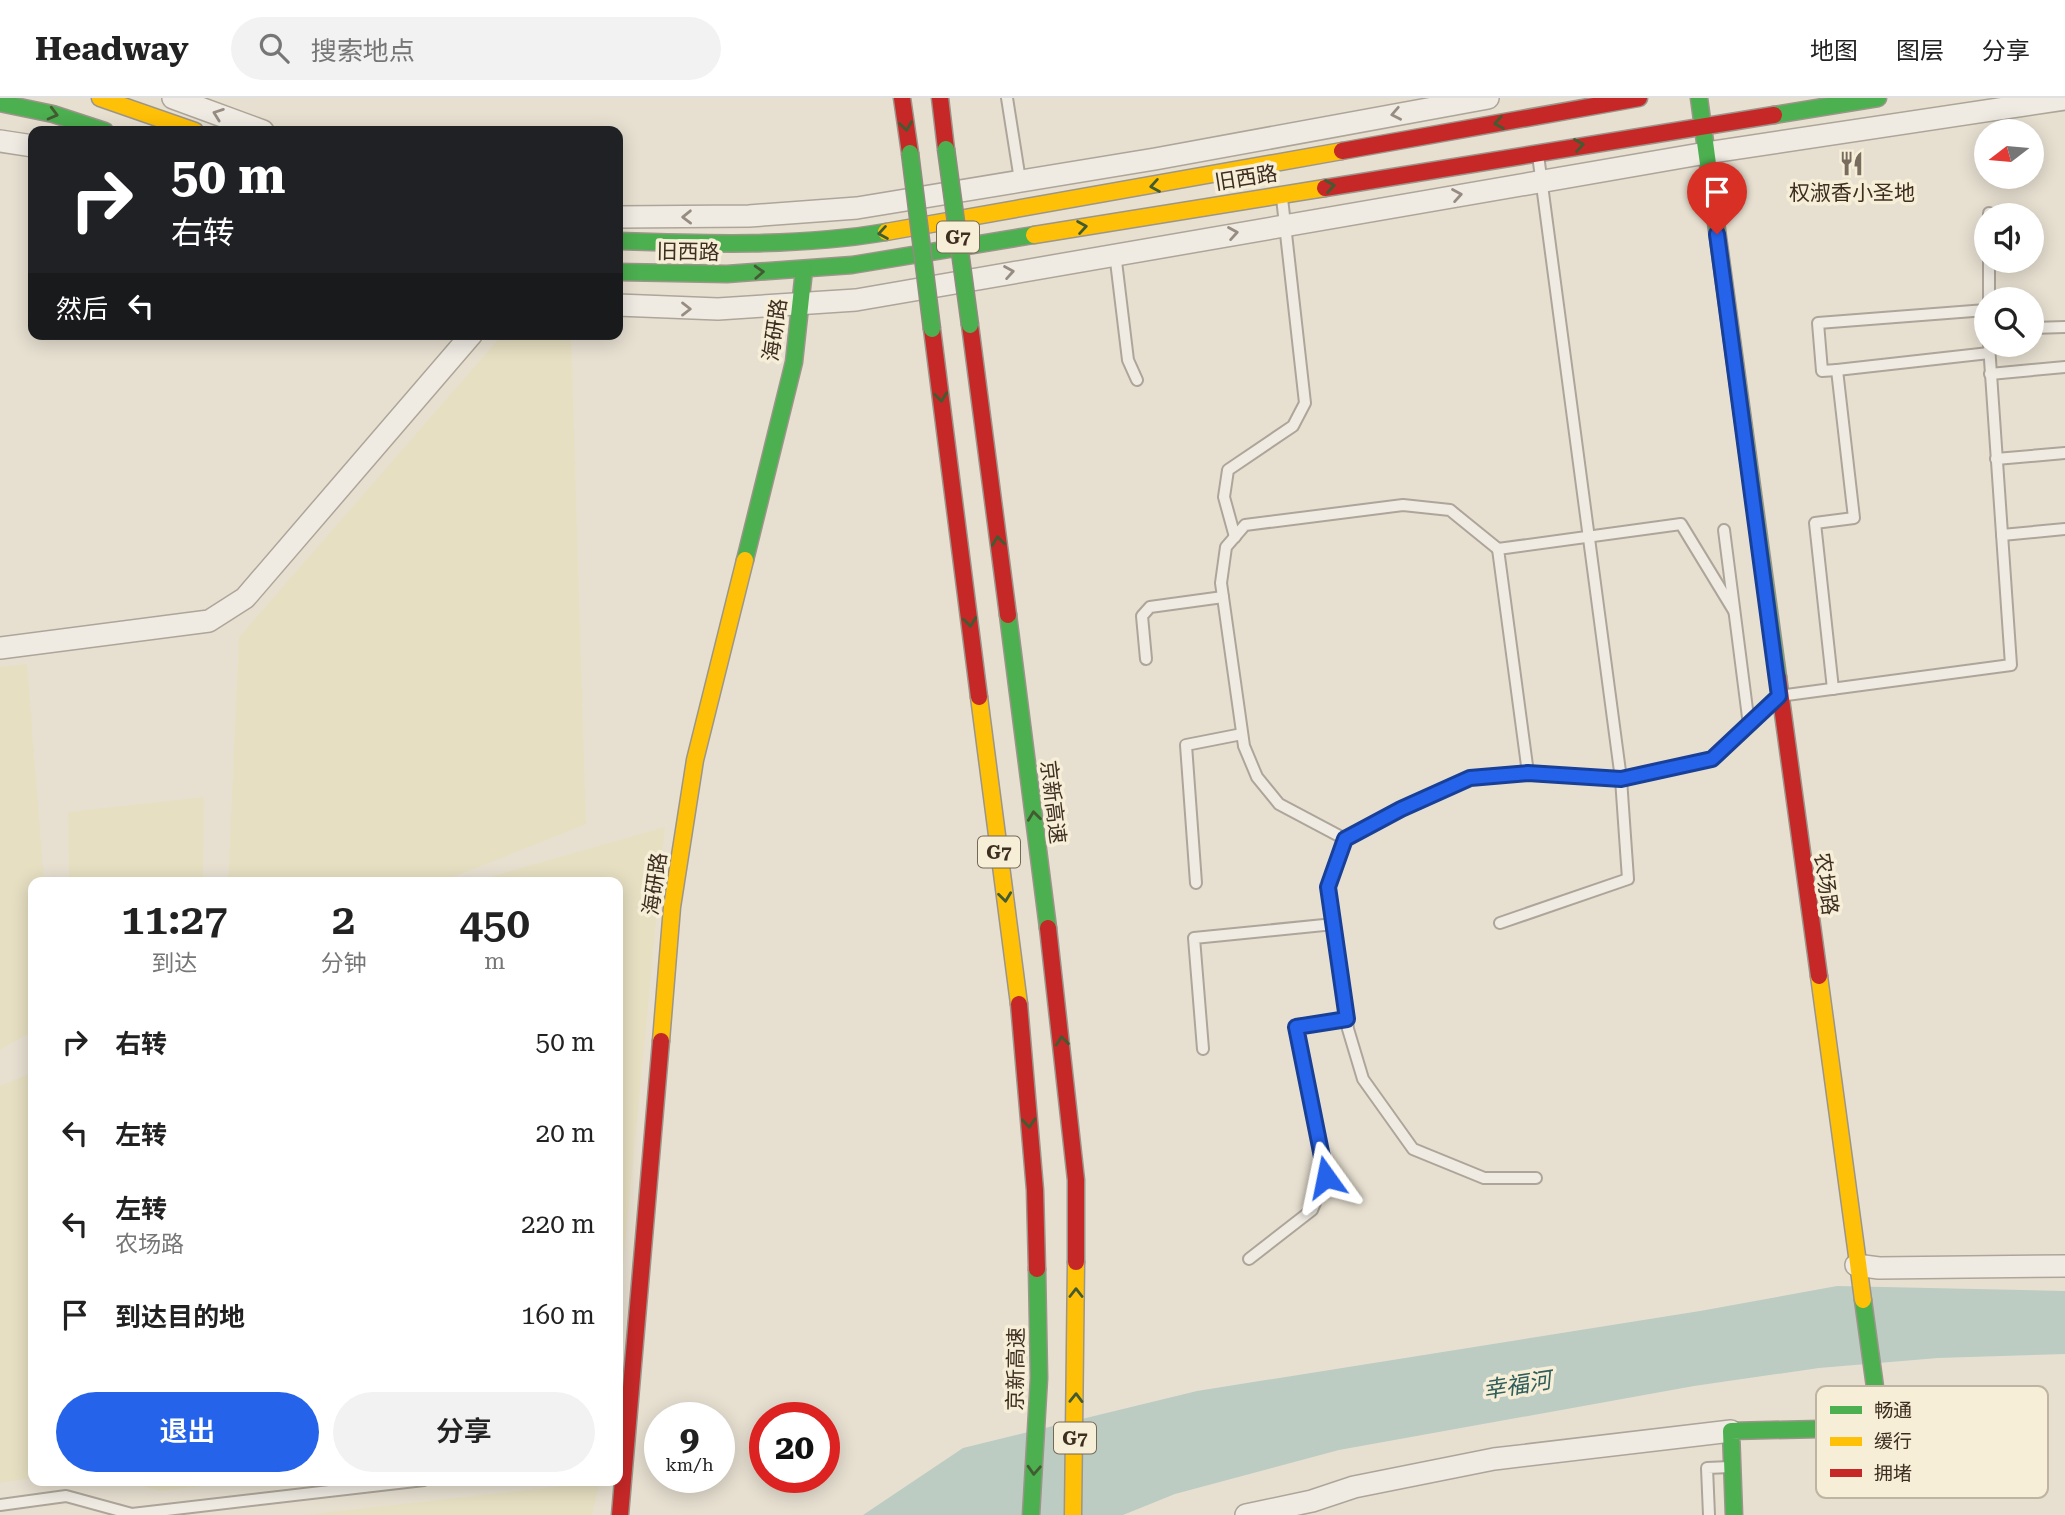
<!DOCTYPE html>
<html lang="zh">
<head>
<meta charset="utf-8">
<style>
	:root { --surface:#fff; --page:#f2f2f2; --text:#222; --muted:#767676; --line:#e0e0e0; --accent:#2563eb }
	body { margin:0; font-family:"Roboto Serif","Noto Sans SC",serif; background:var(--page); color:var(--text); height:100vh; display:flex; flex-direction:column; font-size:26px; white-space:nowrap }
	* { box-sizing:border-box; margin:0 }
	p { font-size:23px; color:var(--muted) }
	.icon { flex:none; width:38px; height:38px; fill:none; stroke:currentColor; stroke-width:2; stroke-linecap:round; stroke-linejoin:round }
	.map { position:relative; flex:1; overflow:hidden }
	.side { position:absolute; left:28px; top:779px; width:595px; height:609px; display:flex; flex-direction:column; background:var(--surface); border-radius:14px; box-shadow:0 4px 18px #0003 }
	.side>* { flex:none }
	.banner { position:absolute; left:28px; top:28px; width:595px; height:214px; border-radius:14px; box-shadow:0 4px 18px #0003; background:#202124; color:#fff; overflow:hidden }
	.needle { width:46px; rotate:254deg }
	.buttons { position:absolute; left:1974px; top:21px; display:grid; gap:14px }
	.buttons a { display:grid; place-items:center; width:70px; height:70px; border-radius:50%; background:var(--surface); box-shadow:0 4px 18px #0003; font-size:35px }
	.speed { position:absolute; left:644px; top:1304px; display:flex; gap:14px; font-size:35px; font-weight:700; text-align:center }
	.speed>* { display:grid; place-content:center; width:91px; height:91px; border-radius:50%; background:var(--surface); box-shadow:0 4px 18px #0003; line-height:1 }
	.speed small { font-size:18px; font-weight:400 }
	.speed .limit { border:10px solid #d22; background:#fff; color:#111 }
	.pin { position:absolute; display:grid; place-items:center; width:60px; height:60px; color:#fff; margin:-72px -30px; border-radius:50% 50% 50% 0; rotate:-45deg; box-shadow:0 0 7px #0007 }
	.pin .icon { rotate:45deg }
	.me { position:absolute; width:77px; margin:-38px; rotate:348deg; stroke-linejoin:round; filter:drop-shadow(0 0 5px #0008) }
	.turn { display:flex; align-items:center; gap:24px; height:147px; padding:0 28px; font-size:32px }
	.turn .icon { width:91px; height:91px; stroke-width:2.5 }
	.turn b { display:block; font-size:49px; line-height:60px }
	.then { display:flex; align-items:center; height:66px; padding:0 28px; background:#0003; gap:14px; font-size:26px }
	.eta { display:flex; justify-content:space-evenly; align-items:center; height:119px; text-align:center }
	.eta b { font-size:42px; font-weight:600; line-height:49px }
	.cta { display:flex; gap:14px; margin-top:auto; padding:14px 28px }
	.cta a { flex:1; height:80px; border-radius:42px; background:var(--accent); color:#fff; font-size:28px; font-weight:600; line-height:80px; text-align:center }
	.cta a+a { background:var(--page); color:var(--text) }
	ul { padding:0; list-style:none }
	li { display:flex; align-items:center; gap:21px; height:91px; padding:0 28px }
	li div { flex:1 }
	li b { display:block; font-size:26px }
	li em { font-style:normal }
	header { display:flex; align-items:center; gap:42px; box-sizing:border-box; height:98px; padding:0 35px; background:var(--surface); border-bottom:2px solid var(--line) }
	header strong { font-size:33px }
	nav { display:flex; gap:38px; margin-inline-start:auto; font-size:24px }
	.search { width:490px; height:63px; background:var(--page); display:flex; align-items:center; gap:18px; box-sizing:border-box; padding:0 24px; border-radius:38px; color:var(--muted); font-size:26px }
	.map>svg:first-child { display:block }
	.farmland { fill:#e6dfc2 }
	.water { fill:#bcccc2 }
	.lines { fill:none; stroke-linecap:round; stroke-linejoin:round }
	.lane-casing { stroke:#ada599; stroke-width:14 }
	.street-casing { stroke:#ada599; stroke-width:24 }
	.fast-casing { stroke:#9c958a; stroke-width:19 }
	.slow-casing { stroke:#9c958a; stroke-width:19 }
	.jam-casing { stroke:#9c958a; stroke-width:19 }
	.lane { stroke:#efebe3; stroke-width:10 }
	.street { stroke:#efebe3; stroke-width:21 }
	.fast { stroke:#4caf50; stroke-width:16 }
	.slow { stroke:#ffc107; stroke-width:16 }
	.jam { stroke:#c62828; stroke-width:16 }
	.fast-bridge-casing { stroke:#928b80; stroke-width:19; stroke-linecap:butt }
	.fast-bridge { stroke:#4caf50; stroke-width:16 }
	.oneway { stroke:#425b31 }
	.oneway2 { stroke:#968c82 }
	.route-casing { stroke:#184099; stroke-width:18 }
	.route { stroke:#2563eb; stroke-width:12 }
	.labels { text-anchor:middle; stroke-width:7; stroke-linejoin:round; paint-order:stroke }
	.shield { fill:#f7eed8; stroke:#756857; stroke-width:2 }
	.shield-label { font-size:19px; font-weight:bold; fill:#3d2e20 }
	.street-label { font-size:21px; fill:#3d2e20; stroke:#f7eed8 }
	.poi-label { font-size:21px; fill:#3d2e20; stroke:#f7eed8 }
	.water-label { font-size:23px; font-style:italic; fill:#2f5d5a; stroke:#f7eed8 }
	.key { fill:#f7eed8; stroke:#bfb4a1; stroke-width:2 }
	.key-label { font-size:19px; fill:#3d2e20 }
</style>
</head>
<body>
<header>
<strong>Headway</strong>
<div class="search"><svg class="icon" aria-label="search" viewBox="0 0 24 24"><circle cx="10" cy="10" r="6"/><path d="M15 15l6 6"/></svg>搜索地点</div>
<nav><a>地图</a><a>图层</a><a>分享</a></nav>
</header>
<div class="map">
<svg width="2065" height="1417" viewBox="0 0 2065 1417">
	<rect width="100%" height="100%" fill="#e7e0d1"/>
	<!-- farmland -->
	<g class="farmland">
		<polygon points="503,236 571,236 586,726 441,784 228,784 239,539"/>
		<polygon points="27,566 44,784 33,784 33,933 0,952 0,569"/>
		<polygon points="204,699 203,784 69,784 68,714"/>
		<polygon points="665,729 618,1221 618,784 472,784"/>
		<polygon points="33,974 33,1380 0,1385 0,988"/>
		<polygon points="126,1383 249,1383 159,1393"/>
		<polygon points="600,1384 592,1417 303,1417"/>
	</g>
	<!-- water -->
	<polygon class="water" points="1837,1188 2065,1193 2065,1256 1938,1260 1819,1270 1694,1288 1339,1352 1175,1396 1123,1417 863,1417 963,1350 1197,1293 1700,1213"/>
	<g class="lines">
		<defs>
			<g id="lane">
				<polyline points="1007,0 1020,82"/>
				<polyline points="1989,115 1989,117"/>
				<polyline points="1115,155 1128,262 1137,282"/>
				<polyline points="1989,163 1989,201"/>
				<polyline points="2032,230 2065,229"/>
				<polyline points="1837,272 1822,273 1818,225 1986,212"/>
				<polyline points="1990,276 2065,269"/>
				<polyline points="1996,361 2065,355"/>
				<polyline points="1724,432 1749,627"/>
				<polyline points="2002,437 2065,431"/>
				<polyline points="1235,439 1224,399 1228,372 1293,328 1305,305 1282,100"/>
				<polyline points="1146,561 1142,518 1150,509 1223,499"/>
				<polyline points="1833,591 1815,425 1854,420 1837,272 1989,255"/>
				<polyline points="1528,675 1498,451 1681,426 1734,513"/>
				<polyline points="1345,741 1279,706 1257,679 1244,648 1221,485 1226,449 1245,427 1403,407 1450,412 1498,451"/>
				<polyline points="1196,785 1186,647 1242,636"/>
				<polyline points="1500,825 1628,781 1621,681 1538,57"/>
				<polyline points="1203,951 1194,840 1334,826"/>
				<polyline points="1536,1080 1484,1080 1413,1051 1363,981 1348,931 1329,789 1345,741 1401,711 1470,680 1528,675 1621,681 1712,661 1779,598 2011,567 1989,247"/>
				<polyline points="1249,1161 1312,1112 1326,1079 1296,929 1347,921"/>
				<polyline points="0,1407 66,1398 132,1416 424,1382"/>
				<polyline points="1709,1417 1707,1370 1730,1369"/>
			</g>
			<g id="street">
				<polyline points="173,0 263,33"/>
				<polyline points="0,43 33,48"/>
				<polyline points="618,119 749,118 857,110 1155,61 1488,0"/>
				<polyline points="618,207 718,211 856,202 1706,55 2065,1"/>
				<polyline points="0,550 209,523 245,500 472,236"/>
				<polyline points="1856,1167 1879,1170 2065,1168"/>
				<polyline points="1246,1417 1312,1403 1354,1389 1494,1361 1731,1333"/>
			</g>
			<g id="fast">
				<polyline points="1699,0 1778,579"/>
				<polyline points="0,5 53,16 105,33"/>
				<polyline points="1774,17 1878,0"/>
				<path d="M618,143C706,146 799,149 886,134"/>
				<polyline points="618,174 727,176 852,167 1034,137"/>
				<polyline points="745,462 794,264 804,172"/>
				<polyline points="1008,517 1048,830"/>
				<polyline points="1031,1417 1039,1280 1037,1171"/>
				<polyline points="1734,1417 1731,1333 1861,1330 1875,1321 1875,1289 1863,1202"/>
			</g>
			<g id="slow">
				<polyline points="100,0 195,33"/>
				<polyline points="886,134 1342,53"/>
				<polyline points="1034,137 1325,90"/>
				<polyline points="979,599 1019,906"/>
				<polyline points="1819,878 1863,1202"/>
				<polyline points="661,943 672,809 695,662 745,462"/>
				<polyline points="1073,1417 1076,1164"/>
			</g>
			<g id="jam">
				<polyline points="902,0 910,55"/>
				<polyline points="940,0 946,51"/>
				<polyline points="1342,53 1639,0"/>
				<polyline points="1325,90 1774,17"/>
				<polyline points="970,227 1008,517"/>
				<polyline points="932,231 979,599"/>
				<polyline points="1778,579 1819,878"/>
				<polyline points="1048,830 1076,1082 1076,1164"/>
				<polyline points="1019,906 1035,1092 1037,1171"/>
				<polyline points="620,1417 661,943"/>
			</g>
		</defs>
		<!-- lane casing -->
		<use href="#lane" class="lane-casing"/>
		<!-- street casing -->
		<use href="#street" class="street-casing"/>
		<!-- fast casing -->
		<use href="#fast" class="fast-casing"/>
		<!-- slow casing -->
		<use href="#slow" class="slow-casing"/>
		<!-- jam casing -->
		<use href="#jam" class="jam-casing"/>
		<!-- lane -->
		<use href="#lane" class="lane"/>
		<!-- street -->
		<use href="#street" class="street"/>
		<!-- fast -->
		<use href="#fast" class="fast"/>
		<!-- slow -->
		<use href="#slow" class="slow"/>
		<!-- jam -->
		<use href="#jam" class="jam"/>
		<defs>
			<g id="fast-bridge">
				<polyline points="946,51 970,227"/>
				<polyline points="910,55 932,231"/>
			</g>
		</defs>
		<!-- fast-bridge casing -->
		<use href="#fast-bridge" class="fast-bridge-casing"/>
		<!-- fast-bridge -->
		<use href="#fast-bridge" class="fast-bridge"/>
	</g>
	<!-- one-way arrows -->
	<defs><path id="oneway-chevron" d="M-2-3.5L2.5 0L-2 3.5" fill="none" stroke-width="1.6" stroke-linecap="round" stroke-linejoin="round" transform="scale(1.75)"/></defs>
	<g class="oneway">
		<use href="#oneway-chevron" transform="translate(53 16) rotate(15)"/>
		<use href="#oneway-chevron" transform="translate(1499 25) rotate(170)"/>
		<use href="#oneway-chevron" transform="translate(906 28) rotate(82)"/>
		<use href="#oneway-chevron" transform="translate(1579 47) rotate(-9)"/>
		<use href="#oneway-chevron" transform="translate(1155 88) rotate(170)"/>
		<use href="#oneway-chevron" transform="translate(1330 88) rotate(-9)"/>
		<use href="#oneway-chevron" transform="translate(1082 129) rotate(-9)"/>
		<use href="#oneway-chevron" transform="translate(883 135) rotate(171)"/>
		<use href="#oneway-chevron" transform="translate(759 174) rotate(-3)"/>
		<use href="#oneway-chevron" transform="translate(941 299) rotate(83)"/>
		<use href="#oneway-chevron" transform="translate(998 443) rotate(-97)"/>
		<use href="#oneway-chevron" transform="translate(970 524) rotate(83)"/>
		<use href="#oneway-chevron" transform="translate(1034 718) rotate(-97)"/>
		<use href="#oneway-chevron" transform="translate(1005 799) rotate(83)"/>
		<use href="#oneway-chevron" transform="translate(1062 943) rotate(-96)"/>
		<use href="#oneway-chevron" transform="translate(1029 1025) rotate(85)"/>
		<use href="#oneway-chevron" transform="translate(1076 1195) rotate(-90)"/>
		<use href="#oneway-chevron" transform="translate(1076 1300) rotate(-89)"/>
		<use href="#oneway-chevron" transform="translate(1034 1372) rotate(93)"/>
	</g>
	<g class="oneway2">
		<use href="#oneway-chevron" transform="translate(218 16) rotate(-160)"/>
		<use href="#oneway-chevron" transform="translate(1396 16) rotate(169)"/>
		<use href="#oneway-chevron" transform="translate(1457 97) rotate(-10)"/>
		<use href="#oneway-chevron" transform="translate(687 119) rotate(179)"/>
		<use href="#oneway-chevron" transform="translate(1233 135) rotate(-10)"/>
		<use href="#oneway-chevron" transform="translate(1009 174) rotate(-10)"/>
		<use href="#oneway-chevron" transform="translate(686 211)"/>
	</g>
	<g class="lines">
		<defs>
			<polyline id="route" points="1326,1079 1296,929 1347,921 1328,789 1345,741 1401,711 1470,680 1528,675 1621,681 1712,661 1779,598 1717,136"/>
		</defs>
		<!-- route casing -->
		<use href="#route" class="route-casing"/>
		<!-- route -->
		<use href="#route" class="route"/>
	</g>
	<!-- icons -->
	<defs>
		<symbol id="restaurant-bare" viewBox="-9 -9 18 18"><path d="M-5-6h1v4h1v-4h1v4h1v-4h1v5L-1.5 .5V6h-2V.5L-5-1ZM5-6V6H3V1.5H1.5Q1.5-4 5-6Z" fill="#786c5e" stroke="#f7eed8" stroke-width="2.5" paint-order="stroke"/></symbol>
	</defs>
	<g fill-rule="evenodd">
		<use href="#restaurant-bare" x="1834" y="48" width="35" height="35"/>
	</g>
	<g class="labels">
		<!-- shield labels -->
		<g class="shield">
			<rect x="937" y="123.5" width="42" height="31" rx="5"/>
			<rect x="978" y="738.5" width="42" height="31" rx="5"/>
			<rect x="1054" y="1324.5" width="42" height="31" rx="5"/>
		</g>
		<g class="shield-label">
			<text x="958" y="146">G7</text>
			<text x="999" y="761">G7</text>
			<text x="1075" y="1347">G7</text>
		</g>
		<!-- street labels -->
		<g class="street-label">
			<text transform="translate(1246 80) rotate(-9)" y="7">旧西路</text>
			<text transform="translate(688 154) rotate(1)" y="7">旧西路</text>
			<text transform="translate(775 232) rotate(-82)" y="7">海研路</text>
			<text transform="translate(1053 704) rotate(83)" y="7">京新高速</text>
			<text transform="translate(655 786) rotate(-82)" y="7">海研路</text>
			<text transform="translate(1826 786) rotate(82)" y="7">农场路</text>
			<text transform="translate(1016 1271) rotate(-89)" y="7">京新高速</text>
		</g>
		<!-- poi labels -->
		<g class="poi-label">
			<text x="1852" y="102">权淑香小圣地</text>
		</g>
		<!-- water labels -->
		<g class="water-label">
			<text transform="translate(1517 1287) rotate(-9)" y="8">幸福河</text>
		</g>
	</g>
	<!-- legend -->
	<rect x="1816" y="1288" width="232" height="112" rx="10" class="key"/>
	<rect x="1830" y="1308" width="32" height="8" fill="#4caf50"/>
	<rect x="1830" y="1339" width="32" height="9" fill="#ffc107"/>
	<rect x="1830" y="1371" width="32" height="8" fill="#c62828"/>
	<g class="key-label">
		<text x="1874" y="1319">畅通</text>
		<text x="1874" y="1350">缓行</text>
		<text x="1874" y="1382">拥堵</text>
	</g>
</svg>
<div class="buttons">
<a><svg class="needle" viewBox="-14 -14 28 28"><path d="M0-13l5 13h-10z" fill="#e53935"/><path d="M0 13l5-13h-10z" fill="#767676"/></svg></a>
<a><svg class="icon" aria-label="sound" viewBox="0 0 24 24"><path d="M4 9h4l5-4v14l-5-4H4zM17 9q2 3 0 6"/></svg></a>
<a><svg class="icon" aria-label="search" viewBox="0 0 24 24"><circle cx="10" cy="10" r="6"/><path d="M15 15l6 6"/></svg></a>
</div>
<div class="speed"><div>9<small>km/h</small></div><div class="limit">20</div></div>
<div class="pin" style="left:1717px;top:136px;background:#d93025"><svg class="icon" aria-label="arrive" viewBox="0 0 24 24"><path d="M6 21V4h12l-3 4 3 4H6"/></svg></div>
<svg class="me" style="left:1326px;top:1079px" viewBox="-20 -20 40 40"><path d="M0-17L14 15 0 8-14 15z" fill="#2563eb" stroke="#fff" stroke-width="4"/></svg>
<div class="banner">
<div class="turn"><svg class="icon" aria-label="right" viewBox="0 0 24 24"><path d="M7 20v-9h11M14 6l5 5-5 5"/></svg><div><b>50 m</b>右转</div></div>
<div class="then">然后<svg class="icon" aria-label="left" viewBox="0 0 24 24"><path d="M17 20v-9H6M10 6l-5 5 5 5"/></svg></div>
</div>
<section class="side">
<div class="eta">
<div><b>11:27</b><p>到达</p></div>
<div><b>2</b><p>分钟</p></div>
<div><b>450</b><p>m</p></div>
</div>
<ul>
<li><svg class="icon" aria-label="right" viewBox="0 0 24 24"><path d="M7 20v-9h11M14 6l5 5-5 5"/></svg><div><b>右转</b></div><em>50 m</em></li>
<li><svg class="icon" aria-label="left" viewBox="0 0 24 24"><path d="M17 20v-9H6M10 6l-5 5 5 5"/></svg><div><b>左转</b></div><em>20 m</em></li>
<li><svg class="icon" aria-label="left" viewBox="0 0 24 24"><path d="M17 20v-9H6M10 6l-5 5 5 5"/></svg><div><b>左转</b><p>农场路</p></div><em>220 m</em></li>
<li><svg class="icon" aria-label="arrive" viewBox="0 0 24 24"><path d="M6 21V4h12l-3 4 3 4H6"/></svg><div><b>到达目的地</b></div><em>160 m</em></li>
</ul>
<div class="cta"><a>退出</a><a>分享</a></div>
</section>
</div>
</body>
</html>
